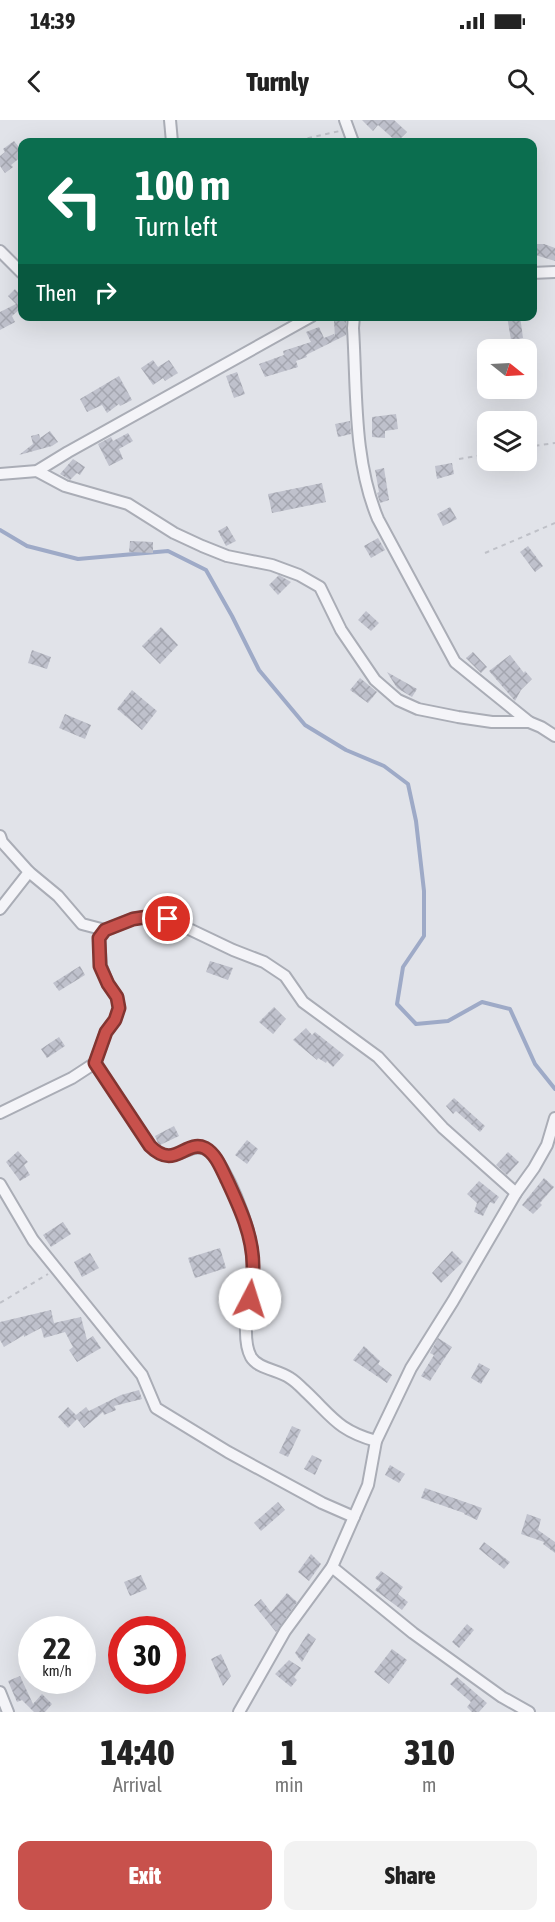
<!DOCTYPE html>
<html lang="en">
<head>
<meta charset="utf-8">
<style>
	:root { --surface:#fff; --page:#f2f2f2; --text:#222; --muted:#767676; --accent:#c8514c }
	body { margin:0; font-family:"Asap Condensed",sans-serif; background:var(--page); color:var(--text); height:100vh; display:flex; flex-direction:column; font-size:22px; white-space:nowrap }
	* { box-sizing:border-box; margin:0 }
	p { font-size:20px; color:var(--muted) }
	.icon { flex:none; width:33px; height:33px; fill:none; stroke:currentColor; stroke-width:2; stroke-linecap:round; stroke-linejoin:round }
	.map { position:relative; height:1592px; overflow:hidden }
	.side { display:flex; flex-direction:column; background:var(--surface); flex:1 }
	.side>* { flex:none }
	.banner { position:absolute; left:18px; top:18px; width:519px; height:183px; border-radius:12px; box-shadow:0 6px 24px #0002; background:#0b6e4f; color:#fff; overflow:hidden }
	.needle { width:39px; rotate:108deg }
	.fabs { position:absolute; left:477px; top:219px; display:grid; gap:12px }
	.fabs a { display:grid; place-items:center; width:60px; height:60px; border-radius:12px; background:var(--surface); box-shadow:0 6px 24px #0002; font-size:30px }
	.speed { position:absolute; left:18px; top:1496px; display:flex; gap:12px; font-size:30px; font-weight:700; text-align:center }
	.speed>* { display:grid; place-content:center; width:78px; height:78px; border-radius:50%; background:var(--surface); box-shadow:0 6px 24px #0002; line-height:1 }
	.speed small { font-size:15px; font-weight:400 }
	.speed .limit { border:9px solid #d22; background:#fff; color:#111 }
	.pin { position:absolute; display:grid; place-items:center; width:51px; height:51px; color:#fff; margin:-26px; border:3px solid #fff; border-radius:50%; box-shadow:0 2px 6px #0007 }
	.me { position:absolute; width:66px; margin:-33px; rotate:5deg; stroke-linejoin:round; filter:drop-shadow(0 0 4px #0008) }
	.turn { display:flex; align-items:center; gap:21px; height:126px; padding:0 18px; font-size:27px }
	.turn .icon { width:78px; height:78px; stroke-width:2.5 }
	.turn b { display:block; font-size:42px; line-height:51px }
	.then { display:flex; align-items:center; height:57px; padding:0 18px; background:#0003; gap:12px; font-size:22px }
	.eta { display:flex; justify-content:space-evenly; align-items:center; height:102px; text-align:center }
	.eta b { font-size:36px; font-weight:800; line-height:42px }
	.action { display:flex; gap:12px; margin-top:auto; padding:12px 18px }
	.action a { flex:1; height:69px; border-radius:12px; background:var(--accent); color:#fff; font-size:24px; font-weight:800; line-height:69px; text-align:center }
	.action a+a { background:var(--page); color:var(--text) }
	.status { display:flex; justify-content:space-between; align-items:center; height:42px; padding:0 30px; background:var(--surface); direction:ltr }
	.status svg { height:16px; fill:currentColor }
	header { display:flex; justify-content:space-between; align-items:center; height:78px; padding:0 18px; background:var(--surface); font-size:27px; font-weight:800 }
	.map>svg:first-child { display:block }
	.lines { fill:none; stroke-linecap:round; stroke-linejoin:round }
	.stream { stroke:#9eaac7; stroke-width:4 }
	.building { fill:url(#building-cross-hatch) }
	.street-casing { stroke:#aaadb6; stroke-width:14 }
	.path { stroke:#bfc1c8; stroke-width:2; stroke-dasharray:4.5 4.5; stroke-linecap:butt }
	.street { stroke:#f4f4f8; stroke-width:10 }
	.route-casing { stroke:#823531; stroke-width:15 }
	.route { stroke:#c8514c; stroke-width:10 }
</style>
</head>
<body>
<div class="status"><b>14:39</b><svg viewBox="0 0 49 12"><path d="M0 12V9h3v3zM5 12V6h3v6zM10 12V3h3v9zM15 12V0h3v12zM26 1h20v11H26zM47 4h2v5h-2z"/></svg></div>
<header><svg class="icon" aria-label="back" viewBox="0 0 24 24"><path d="M15 5l-7 7 7 7"/></svg>Turnly<svg class="icon" aria-label="search" viewBox="0 0 24 24"><circle cx="10" cy="10" r="6"/><path d="M15 15l6 6"/></svg></header>
<div class="map">
<svg width="555" height="1592" viewBox="0 0 555 1592">
	<defs>
		<pattern id="building-cross-hatch" width="8" height="8" patternUnits="userSpaceOnUse" patternTransform="scale(1.5)"><rect width="8" height="8" fill="#bfc1cc"/><path d="M0 0l8 8M0 8l8-8" fill="none" stroke="#a4a6b0"/></pattern>
	</defs>
	<rect width="100%" height="100%" fill="#e1e3e9"/>
	<g class="lines">
		<!-- stream -->
		<polyline class="stream" points="0,410 27,426 78,439 168,431 206,450 232,496 259,550 305,605 346,630 384,646 408,664 416,701 424,771 424,816 403,847 397,884 416,904 448,901 482,882 510,889 535,944 555,969"/>
	</g>
	<!-- building -->
	<g class="building">
		<polygon points="362,0 394,0 407,12 397,22 378,5 373,11"/>
		<polygon points="14,21 22,31 22,36 11,45 13,47 5,53 0,46 0,36 5,32 3,29"/>
		<polygon points="532,124 544,124 555,128 555,141 532,134"/>
		<polygon points="15,169 22,177 22,191 20,189 12,196 15,202 0,210 0,192 16,184 8,176"/>
		<polygon points="507,196 520,196 523,218 511,220"/>
		<polygon points="346,200 346,215 306,235 307,237 296,241 298,247 265,257 259,244 284,235 283,231 311,222 306,212 319,207 324,218 334,214 335,217 334,201"/>
		<polygon points="153,240 158,247 169,240 178,253 165,261 163,258 153,265 141,248"/>
		<polygon points="237,252 245,274 234,278 226,256"/>
		<polygon points="119,256 132,280 120,286 119,284 107,293 102,285 87,292 80,279"/>
		<polygon points="396,294 398,309 385,311 385,318 372,317 372,297"/>
		<polygon points="350,301 351,314 338,317 335,304"/>
		<polygon points="50,311 58,322 52,326 19,335 33,324 31,316 39,314 40,318"/>
		<polygon points="128,313 133,321 119,329 123,339 109,346 98,324 111,317 113,321"/>
		<polygon points="73,339 85,347 80,355 77,353 70,360 60,354"/>
		<polygon points="452,343 454,354 437,359 435,346"/>
		<polygon points="384,348 389,380 380,383 377,373 379,372 375,350"/>
		<polygon points="322,363 326,382 272,393 268,374"/>
		<polygon points="450,387 457,399 443,406 437,394"/>
		<polygon points="227,406 236,421 226,426 218,411"/>
		<polygon points="378,418 385,430 371,438 364,426"/>
		<polygon points="130,421 153,422 153,433 129,432"/>
		<polygon points="528,426 543,446 535,452 520,432"/>
		<polygon points="279,455 291,462 278,475 269,465"/>
		<polygon points="366,491 379,503 371,511 358,500"/>
		<polygon points="161,507 178,525 160,544 142,526"/>
		<polygon points="32,530 51,537 47,549 28,543"/>
		<polygon points="473,532 487,547 481,553 466,538"/>
		<polygon points="510,535 524,553 525,551 532,559 521,570 515,581 489,551"/>
		<polygon points="387,552 417,569 412,577 397,568"/>
		<polygon points="360,558 377,572 368,583 350,570"/>
		<polygon points="132,570 157,591 142,610 117,589"/>
		<polygon points="65,594 91,605 85,619 59,608"/>
		<polygon points="210,841 233,848 228,860 206,852"/>
		<polygon points="80,846 85,855 59,871 53,863"/>
		<polygon points="274,887 286,899 273,914 259,902"/>
		<polygon points="306,908 312,915 315,912 344,935 333,947 327,941 326,943 318,938 317,940 293,920"/>
		<polygon points="59,917 65,926 47,938 41,929"/>
		<polygon points="454,978 485,1006 480,1012 456,991 453,994 446,986"/>
		<polygon points="174,1006 179,1016 160,1025 158,1023 155,1016"/>
		<polygon points="247,1020 258,1029 247,1044 235,1035"/>
		<polygon points="18,1031 28,1042 24,1045 30,1055 20,1061 6,1042"/>
		<polygon points="508,1032 519,1042 507,1055 496,1045"/>
		<polygon points="544,1058 554,1067 540,1083 542,1085 533,1094 522,1085"/>
		<polygon points="479,1061 499,1077 494,1084 490,1082 483,1096 474,1092 477,1083 467,1074"/>
		<polygon points="63,1102 71,1114 51,1127 43,1115"/>
		<polygon points="220,1128 226,1148 195,1158 188,1138"/>
		<polygon points="452,1131 463,1142 441,1163 432,1153"/>
		<polygon points="90,1133 99,1148 82,1157 74,1142"/>
		<polygon points="51,1190 54,1203 81,1197 87,1220 93,1216 101,1228 77,1242 69,1230 73,1227 65,1212 44,1218 41,1208 24,1217 24,1215 4,1227 0,1220 0,1202"/>
		<polygon points="438,1218 452,1227 430,1261 421,1256 434,1235 430,1233"/>
		<polygon points="364,1226 380,1241 378,1244 392,1255 387,1263 353,1240"/>
		<polygon points="479,1243 490,1249 481,1264 471,1258"/>
		<polygon points="139,1270 142,1279 114,1286 116,1290 104,1295 103,1292 84,1308 77,1299 68,1308 58,1297 68,1287 76,1295 86,1287 89,1291 121,1275"/>
		<polygon points="292,1306 301,1310 288,1337 279,1333"/>
		<polygon points="312,1335 322,1340 315,1355 304,1349"/>
		<polygon points="390,1345 405,1354 399,1363 385,1355"/>
		<polygon points="425,1368 482,1388 477,1400 464,1394 464,1393 421,1378"/>
		<polygon points="278,1382 285,1390 261,1411 254,1403"/>
		<polygon points="527,1394 541,1399 538,1410 555,1422 555,1433 543,1424 544,1422 521,1414"/>
		<polygon points="484,1422 510,1442 504,1449 479,1429"/>
		<polygon points="311,1434 321,1444 309,1461 298,1452"/>
		<polygon points="381,1451 403,1467 398,1474 408,1482 402,1490 375,1470 381,1463 375,1458"/>
		<polygon points="141,1455 147,1469 130,1476 124,1462"/>
		<polygon points="287,1473 297,1482 276,1512 254,1485 261,1479 271,1492"/>
		<polygon points="467,1504 474,1510 459,1528 452,1522"/>
		<polygon points="308,1513 316,1519 302,1542 295,1533"/>
		<polygon points="392,1529 407,1540 389,1564 374,1552"/>
		<polygon points="221,1534 231,1556 223,1566 211,1539"/>
		<polygon points="289,1540 301,1548 294,1557 297,1560 291,1567 275,1554"/>
		<polygon points="20,1556 33,1584 42,1574 52,1584 45,1592 34,1592 22,1580 17,1582 8,1561"/>
		<polygon points="457,1557 487,1583 479,1592 472,1592 467,1587 471,1582 450,1564"/>
	</g>
	<g class="lines">
		<defs>
			<g id="street">
				<polyline points="170,0 172,22"/>
				<polyline points="345,0 353,22"/>
				<polyline points="0,131 22,153"/>
				<polyline points="532,153 555,152"/>
				<path d="M354,196L353,208C357,271 353,340 378,399L455,542L529,602"/>
				<polyline points="37,351 65,366 128,384 174,413 202,426 227,436 272,445 299,455 320,467 341,510 375,560 398,580 418,589 458,597 492,602 529,602 541,607 555,616"/>
				<polyline points="0,354 37,351 68,332 312,196"/>
				<polyline points="0,716 2,722 29,752 58,776 82,804 105,810"/>
				<polyline points="0,789 29,752"/>
				<path d="M95,943L150,1026C178,1055 193,1006 217,1040C234,1065 254,1116 253,1147C252,1171 239,1215 251,1237C258,1249 279,1250 290,1258C295,1261 300,1266 304,1270C332,1296 337,1310 376,1321"/>
				<polyline points="0,993 72,958 95,943 106,912 115,900 119,888 117,877 108,864 101,846 99,818 105,810 133,799 152,796 168,799 233,830 264,842 285,856 303,882 378,937 443,1008 516,1073"/>
				<polyline points="0,1064 33,1120 142,1255 156,1288 228,1332 322,1383 354,1397"/>
				<polyline points="332,1447 413,1513 502,1577 529,1592"/>
				<polyline points="0,1572 8,1592"/>
				<polyline points="239,1592 285,1511 332,1447 368,1365 376,1321 411,1248 453,1181 516,1073 534,1048 547,1025 555,998"/>
			</g>
		</defs>
		<!-- street casing -->
		<use href="#street" class="street-casing"/>
		<!-- path -->
		<g class="path">
			<polyline points="290,22 340,11"/>
			<polyline points="526,327 555,323"/>
			<polyline points="459,339 488,334"/>
			<polyline points="485,433 555,403"/>
			<polyline points="0,1183 48,1154"/>
		</g>
		<!-- street -->
		<use href="#street" class="street"/>
	</g>
	<g class="lines">
		<defs>
			<path id="route" d="M168,799L152,796L133,799L105,810L99,818L100,846L108,864L117,877L119,888L115,900L106,912L95,943L150,1026C175,1051 185,1019 205,1028C216,1034 221,1048 226,1058C239,1086 253,1115 253,1146C253,1157 251,1168 250,1179"/>
		</defs>
		<!-- route casing -->
		<use href="#route" class="route-casing"/>
		<!-- route -->
		<use href="#route" class="route"/>
	</g>
</svg>
<div class="fabs">
<a><svg class="needle" viewBox="-14 -14 28 28"><path d="M0-13l5 13h-10z" fill="#e53935"/><path d="M0 13l5-13h-10z" fill="#767676"/></svg></a>
<a><svg class="icon" aria-label="layers" viewBox="0 0 24 24"><path d="M12 4l9 5-9 5-9-5zM3 14l9 5 9-5"/></svg></a>
</div>
<div class="speed"><div>22<small>km/h</small></div><div class="limit">30</div></div>
<div class="pin" style="left:168px;top:799px;background:#d93025"><svg class="icon" aria-label="arrive" viewBox="0 0 24 24"><path d="M6 21V4h12l-3 4 3 4H6"/></svg></div>
<svg class="me" style="left:250px;top:1179px" viewBox="-20 -20 40 40"><circle r="19" fill="#fff"/><path d="M0-13L10 11 0 6-10 11z" fill="#c8514c"/></svg>
<div class="banner">
<div class="turn"><svg class="icon" aria-label="left" viewBox="0 0 24 24"><path d="M17 20v-9H6M10 6l-5 5 5 5"/></svg><div><b>100 m</b>Turn left</div></div>
<div class="then">Then<svg class="icon" aria-label="right" viewBox="0 0 24 24"><path d="M7 20v-9h11M14 6l5 5-5 5"/></svg></div>
</div>
</div>
<section class="side">
<div class="eta">
<div><b>14:40</b><p>Arrival</p></div>
<div><b>1</b><p>min</p></div>
<div><b>310</b><p>m</p></div>
</div>
<div class="action"><a>Exit</a><a>Share</a></div>
</section>
</body>
</html>
